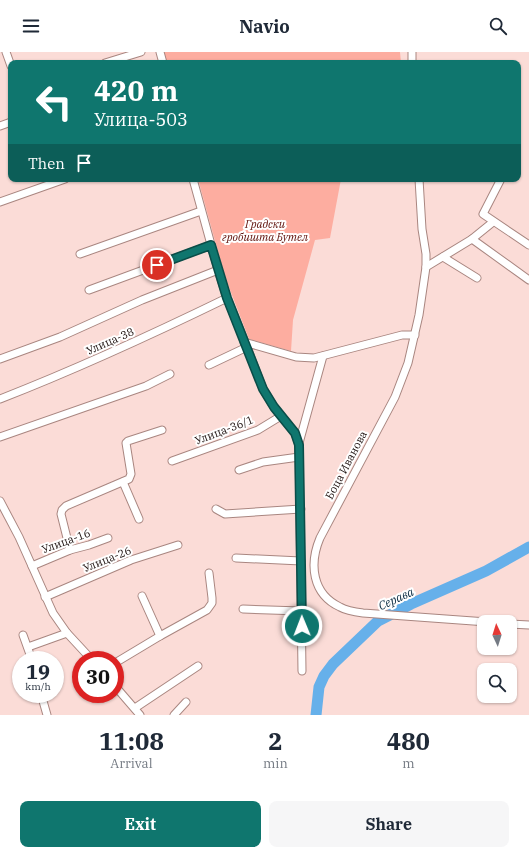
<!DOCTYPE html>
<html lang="en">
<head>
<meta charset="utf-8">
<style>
	:root { --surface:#fff; --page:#f6f6f7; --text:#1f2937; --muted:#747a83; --accent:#0f766e }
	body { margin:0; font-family:"IBM Plex Serif",serif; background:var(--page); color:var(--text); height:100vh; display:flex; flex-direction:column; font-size:15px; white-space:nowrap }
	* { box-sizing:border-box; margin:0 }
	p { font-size:13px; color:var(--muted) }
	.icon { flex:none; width:22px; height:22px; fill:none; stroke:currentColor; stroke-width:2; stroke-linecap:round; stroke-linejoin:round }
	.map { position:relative; height:663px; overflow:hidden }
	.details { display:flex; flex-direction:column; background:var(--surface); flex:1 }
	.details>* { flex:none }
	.banner { position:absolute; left:8px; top:8px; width:513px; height:122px; border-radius:8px; box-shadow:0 1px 3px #0004; background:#0f766e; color:#fff; overflow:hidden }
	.needle { width:26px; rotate:356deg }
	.fabs { position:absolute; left:477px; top:563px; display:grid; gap:8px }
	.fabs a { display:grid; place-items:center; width:40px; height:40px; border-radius:8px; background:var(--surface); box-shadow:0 1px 3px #0004; font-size:20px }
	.speed { position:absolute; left:12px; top:599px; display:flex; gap:8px; font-size:20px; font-weight:700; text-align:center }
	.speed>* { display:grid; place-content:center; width:52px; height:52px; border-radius:50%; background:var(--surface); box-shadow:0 1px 3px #0004; line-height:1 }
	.speed small { font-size:10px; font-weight:400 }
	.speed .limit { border:6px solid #d22; background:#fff; color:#111 }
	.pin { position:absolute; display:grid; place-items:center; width:34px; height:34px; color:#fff; margin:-17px; border:2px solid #fff; border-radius:50%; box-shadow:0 1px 4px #0007 }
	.me { position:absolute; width:44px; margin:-22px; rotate:359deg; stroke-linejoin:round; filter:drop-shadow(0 0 3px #0008) }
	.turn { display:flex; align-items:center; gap:14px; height:84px; padding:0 20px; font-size:18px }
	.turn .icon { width:52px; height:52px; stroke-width:2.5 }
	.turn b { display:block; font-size:28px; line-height:34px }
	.then { display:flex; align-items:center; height:38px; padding:0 20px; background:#0003; gap:8px; font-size:15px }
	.eta { display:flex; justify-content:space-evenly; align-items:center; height:68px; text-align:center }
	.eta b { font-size:24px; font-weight:700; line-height:28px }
	.button { display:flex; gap:8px; margin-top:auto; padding:8px 20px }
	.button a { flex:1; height:46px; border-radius:8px; background:var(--accent); color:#fff; font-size:16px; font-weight:700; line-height:46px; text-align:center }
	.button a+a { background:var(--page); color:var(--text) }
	header { display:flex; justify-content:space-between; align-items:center; height:52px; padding:0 20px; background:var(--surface); font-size:18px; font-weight:700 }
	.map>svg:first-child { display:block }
	.green { fill:#fdada0 }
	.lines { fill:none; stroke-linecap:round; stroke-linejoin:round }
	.river { stroke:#66b0ea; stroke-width:11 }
	.minor-casing { stroke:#a98680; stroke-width:9 }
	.minor { stroke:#fff; stroke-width:7 }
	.route-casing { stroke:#0a4d48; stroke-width:10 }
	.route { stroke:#0f766e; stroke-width:7 }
	.labels { text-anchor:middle; stroke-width:4; stroke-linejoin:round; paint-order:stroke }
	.park-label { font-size:11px; font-style:italic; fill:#5e0e08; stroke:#fff }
	.street-label { font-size:11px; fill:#1c0f0d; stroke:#fff }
	.water-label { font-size:12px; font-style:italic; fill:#0c2c43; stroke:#fff }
</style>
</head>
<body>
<header><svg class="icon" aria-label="menu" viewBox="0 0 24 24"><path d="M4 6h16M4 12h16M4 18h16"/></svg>Navio<svg class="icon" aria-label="search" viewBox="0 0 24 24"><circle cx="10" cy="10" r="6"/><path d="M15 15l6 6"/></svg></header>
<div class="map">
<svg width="529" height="663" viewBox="0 0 529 663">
	<rect width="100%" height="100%" fill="#fbdcd7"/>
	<!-- green -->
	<g class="green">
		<polygon points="161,0 400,0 401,11 164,11"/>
		<polygon points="198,127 341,127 330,186 315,188 293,268 291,299 249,287 225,225"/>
	</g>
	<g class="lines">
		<!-- river -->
		<polyline class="river" points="316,663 319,635 324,624 333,612 378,569 411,552 486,519 529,495"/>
		<defs>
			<g id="minor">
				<polyline points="6,0 11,14"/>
				<polyline points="160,0 163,11"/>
				<polyline points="412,0 412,11"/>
				<polyline points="105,11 141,0"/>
				<polyline points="0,74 11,70"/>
				<polyline points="193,127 218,218 227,246 247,295 263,337 274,355 295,381 299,393 302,619"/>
				<path d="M419,127L422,177L426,202V215L419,263L408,311L395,345L320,486C309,512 312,542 340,555C347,559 355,560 363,561L487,570"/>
				<polyline points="501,127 483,162 529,193"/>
				<polyline points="0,150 65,127"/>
				<polyline points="472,187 529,228"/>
				<polyline points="80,202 201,159"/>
				<polyline points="443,205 477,226"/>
				<polyline points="426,215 472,187 493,170"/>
				<polyline points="89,238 211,193"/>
				<polyline points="244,290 296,305 314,306 402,283 415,283"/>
				<polyline points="0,307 60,285 142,248 218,218"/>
				<polyline points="209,313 247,295"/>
				<path d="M0,347C77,317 153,282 227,246"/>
				<polyline points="0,385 146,334 170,322"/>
				<polyline points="299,391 323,304"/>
				<polyline points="172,409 258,378 281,364"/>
				<polyline points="239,418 263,410 299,405"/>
				<polyline points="123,430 139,467"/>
				<polyline points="0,449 19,485 53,561 67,581 92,608"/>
				<polyline points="216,457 225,462 301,457"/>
				<polyline points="70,498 61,462 62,458 66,454 129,427 131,422 126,391 128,389 162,378"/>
				<polyline points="236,506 301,509"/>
				<polyline points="32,514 70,498 89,493 108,486"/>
				<polyline points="142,544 160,584"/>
				<polyline points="45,545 131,508 178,493"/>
				<polyline points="243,557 301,559"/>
				<polyline points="510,572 529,573"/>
				<polyline points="23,583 32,608"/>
				<polyline points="28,595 67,581"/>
				<polyline points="115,611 160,584 207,558 212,551 212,546 209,521"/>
				<polyline points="115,634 140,663"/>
				<polyline points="41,642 47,663"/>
				<polyline points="135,656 198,614"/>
				<polyline points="174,663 186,650"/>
			</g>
		</defs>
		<!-- minor casing -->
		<use href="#minor" class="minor-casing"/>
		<!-- minor -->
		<use href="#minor" class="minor"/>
	</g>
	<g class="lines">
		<defs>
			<polyline id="route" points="157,213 211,193 227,246 263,337 274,355 295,381 299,393 302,574"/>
		</defs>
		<!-- route casing -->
		<use href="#route" class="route-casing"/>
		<!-- route -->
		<use href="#route" class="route"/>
	</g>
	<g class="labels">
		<!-- park labels -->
		<g class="park-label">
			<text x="265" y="176">Градски<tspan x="265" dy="13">гробишта Бутел</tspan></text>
		</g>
		<!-- street labels -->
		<g class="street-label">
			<text transform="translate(110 289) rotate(-24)" y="4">Улица-38</text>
			<text transform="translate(224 378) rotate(-21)" y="4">Улица-36/1</text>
			<text transform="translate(346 413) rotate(-62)" y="4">Боца Иванова</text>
			<text transform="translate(66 489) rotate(-20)" y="4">Улица-16</text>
			<text transform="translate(107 507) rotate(-22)" y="4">Улица-26</text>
		</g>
		<!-- water labels -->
		<g class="water-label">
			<text transform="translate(396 547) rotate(-25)" y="4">Серава</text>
		</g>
	</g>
</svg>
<div class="fabs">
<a><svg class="needle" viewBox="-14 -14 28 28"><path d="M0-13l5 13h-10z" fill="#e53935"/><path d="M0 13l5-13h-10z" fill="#747a83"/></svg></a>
<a><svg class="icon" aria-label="search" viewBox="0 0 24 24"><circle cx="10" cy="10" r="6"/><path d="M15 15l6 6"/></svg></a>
</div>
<div class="speed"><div>19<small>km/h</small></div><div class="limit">30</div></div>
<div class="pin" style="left:157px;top:213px;background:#d93025"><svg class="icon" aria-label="arrive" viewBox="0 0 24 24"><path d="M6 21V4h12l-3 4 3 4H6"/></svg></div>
<svg class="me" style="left:302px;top:574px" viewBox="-20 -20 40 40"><circle r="17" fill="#0f766e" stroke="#fff" stroke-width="3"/><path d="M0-11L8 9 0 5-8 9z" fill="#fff"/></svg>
<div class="banner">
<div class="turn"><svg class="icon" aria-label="left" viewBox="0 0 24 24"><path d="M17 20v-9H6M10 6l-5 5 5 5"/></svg><div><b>420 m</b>Улица-503</div></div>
<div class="then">Then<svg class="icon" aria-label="arrive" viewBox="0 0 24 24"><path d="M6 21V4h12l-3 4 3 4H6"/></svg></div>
</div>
</div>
<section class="details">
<div class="eta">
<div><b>11:08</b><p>Arrival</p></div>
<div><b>2</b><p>min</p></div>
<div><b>480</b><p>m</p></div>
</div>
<div class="button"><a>Exit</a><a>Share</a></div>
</section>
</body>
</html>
